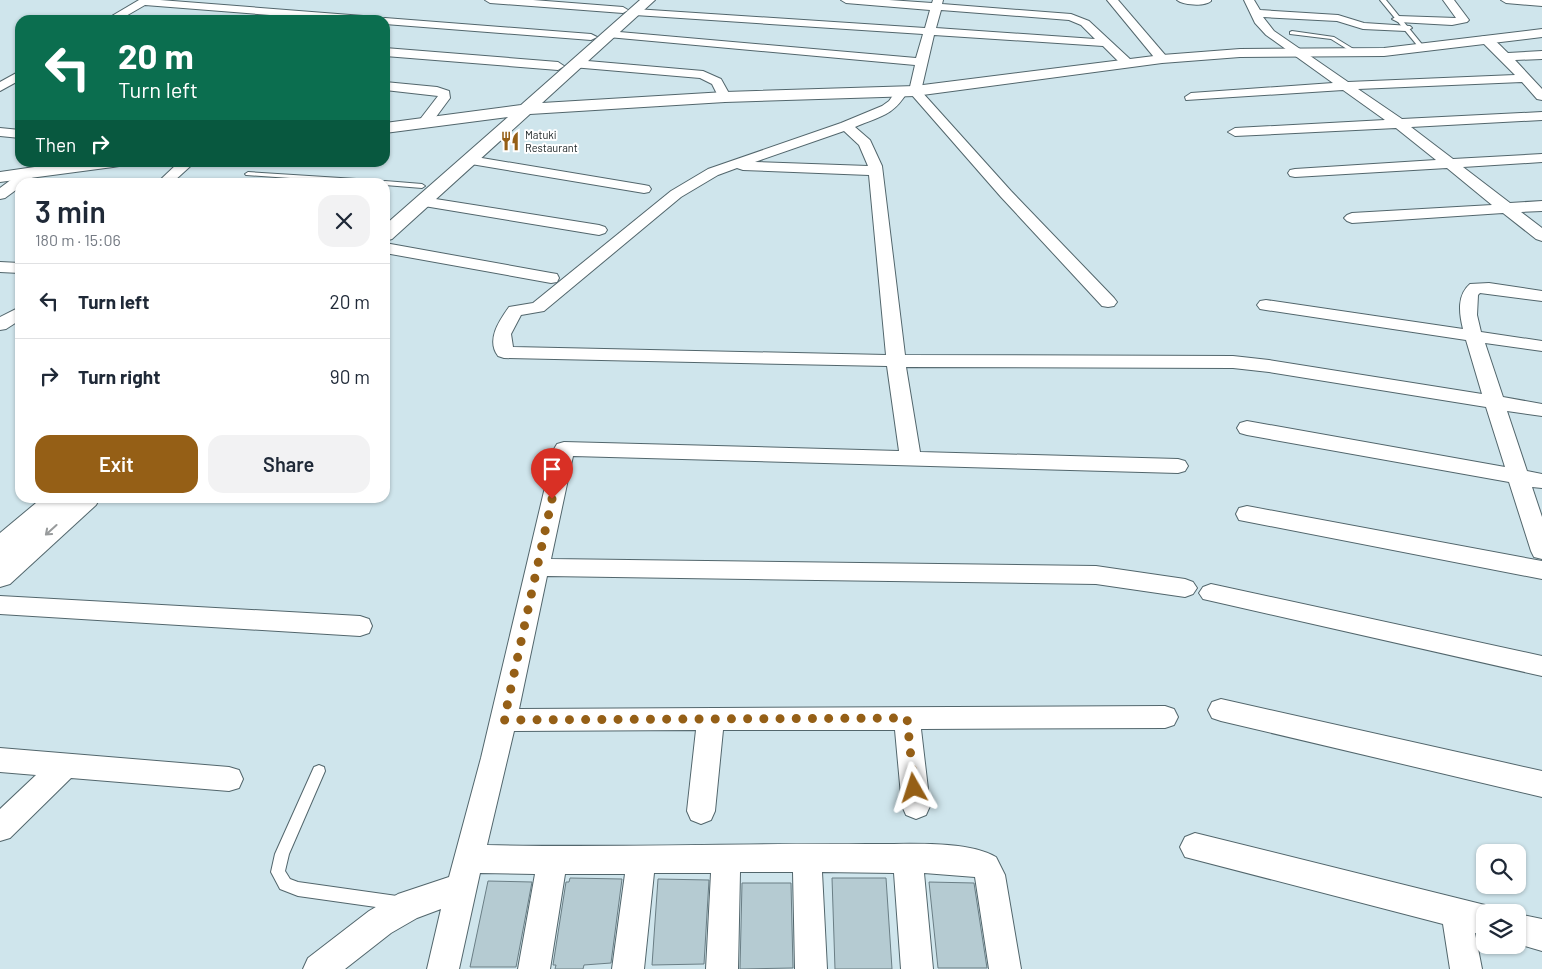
<!DOCTYPE html>
<html lang="en">
<head>
<meta charset="utf-8">
<style>
	:root { --surface:#fff; --page:#f2f2f3; --text:#1f2937; --muted:#747a83; --line:#e0e1e3; --accent:#955f16 }
	body { margin:0; font-family:Barlow,sans-serif; background:var(--page); color:var(--text); height:100vh; display:flex; flex-direction:column; font-size:19px; white-space:nowrap }
	* { box-sizing:border-box; margin:0 }
	p { font-size:16px; color:var(--muted) }
	.icon { flex:none; width:28px; height:28px; fill:none; stroke:currentColor; stroke-width:2; stroke-linecap:round; stroke-linejoin:round }
	.map { position:relative; flex:1; overflow:hidden }
	.details { position:absolute; left:15px; top:178px; width:375px; height:325px; display:flex; flex-direction:column; background:var(--surface); border-radius:15px; box-shadow:0 1px 4px #0004 }
	.details>* { flex:none }
	.guide { position:absolute; left:15px; top:15px; width:375px; height:152px; border-radius:15px; box-shadow:0 1px 4px #0004; background:#0b6e4f; color:#fff; overflow:hidden }
	.fabs { position:absolute; left:1476px; top:844px; display:grid; gap:10px }
	.fabs a { display:grid; place-items:center; width:50px; height:50px; border-radius:10px; background:var(--surface); box-shadow:0 1px 4px #0004; font-size:25px }
	.pin { position:absolute; display:grid; place-items:center; width:42px; height:42px; color:#fff; margin:-51px -21px; border-radius:50% 50% 50% 0; rotate:-45deg; box-shadow:0 0 5px #0007 }
	.pin .icon { rotate:45deg }
	.me { position:absolute; width:55px; margin:-28px; rotate:354deg; stroke-linejoin:round; filter:drop-shadow(0 0 4px #0008) }
	.turn { display:flex; align-items:center; gap:18px; height:105px; padding:0 20px; font-size:22px }
	.turn .icon { width:65px; height:65px; stroke-width:2.5 }
	.turn b { display:block; font-size:35px; line-height:42px }
	.then { display:flex; align-items:center; height:48px; padding:0 20px; background:#0003; gap:10px; font-size:19px }
	.round { display:grid; place-items:center; flex:none; width:52px; height:52px; border-radius:15px; background:var(--page) }
	.head { display:flex; align-items:center; justify-content:space-between; height:85px; padding:0 20px }
	h1 { font-size:30px; font-weight:600; line-height:38px }
	.action { display:flex; gap:10px; margin-top:auto; padding:10px 20px }
	.action a { flex:1; height:58px; border-radius:15px; background:var(--accent); color:#fff; font-size:20px; font-weight:600; line-height:58px; text-align:center }
	.action a+a { background:var(--page); color:var(--text) }
	ul { padding:0; list-style:none }
	li { display:flex; align-items:center; gap:15px; height:75px; padding:0 20px; border-top:1px solid var(--line) }
	li div { flex:1 }
	li b { display:block; font-size:19px }
	li em { font-style:normal }
	.map>svg:first-child { display:block }
	.building { fill:#b5cbd2; stroke:#6a7e85 }
	.lines { fill:none; stroke-linecap:round; stroke-linejoin:round }
	.service-casing { stroke:#52666c; stroke-width:2 }
	.minor-casing { stroke:#52666c; stroke-width:2 }
	.tertiary-casing { stroke:#52666c; stroke-width:2 }
	.service { fill:#fff; fill-rule:evenodd }
	.minor { fill:#fff; fill-rule:evenodd }
	.tertiary { fill:#fff; fill-rule:evenodd }
	.oneway { stroke:#989b9c }
	.route { stroke:#955f16; stroke-width:9; stroke-dasharray:0 16.2 }
	.labels { text-anchor:middle; stroke-width:4; stroke-linejoin:round; paint-order:stroke }
	.far-poi-label { font-size:11px; fill:#192123; stroke:#fff; text-anchor:start }
</style>
</head>
<body>
<div class="map">
<svg width="1542" height="969" viewBox="0 0 1542 969">
	<rect width="100%" height="100%" fill="#cfe5ec"/>
	<!-- building -->
	<g class="building">
		<polygon points="570,878 622,879 611,963 584,965 583,969 555,969 556,965 553,965 566,882 569,882"/>
		<polygon points="832,878 886,878 892,969 835,969"/>
		<polygon points="658,879 709,880 704,964 652,965"/>
		<polygon points="488,881 532,882 516,967 470,967"/>
		<polygon points="929,882 974,883 987,968 938,968"/>
		<polygon points="742,883 791,883 793,968 740,969"/>
	</g>
	<g class="lines">
		<defs>
			<g id="service">
				<polygon points="1380,0 1386,0 1425,48 1425,50 1421,50"/>
				<polygon points="1292,31 1334,37 1360,53 1355,54 1331,39 1290,34 1290,32"/>
				<polygon points="248,172 372,180 375,182 348,182 246,175 245,174"/>
				<polygon points="385,181 422,184 425,186 422,188 385,185 385,182 382,182"/>
				<polygon points="319,765 324,767 325,771 289,854 285,871 290,879 298,882 397,896 402,898 404,903 402,908 397,910 298,896 280,889 271,872 275,854 314,767"/>
			</g>
			<g id="minor">
				<polygon points="139,0 160,0 376,17 381,19 385,18 591,34 597,37 591,40 385,24 385,20 333,20 145,5 119,20 105,20"/>
				<polygon points="485,0 533,0 623,7 628,10 623,13 490,3"/>
				<path d="M841,0H889L932,3L933,0H943L942,4L1071,14L1089,21L1131,60L1133,63L1131,66H1123L1103,46L934,35L921,91L1011,191L1114,298L1117,302L1114,306L1108,307L1102,306L1001,197L911,94L909,91L915,65L608,37L602,34L608,31L916,58L923,34L635,15L629,12L635,9L925,28L930,10L846,3ZM941,10L1069,20L1081,25L1095,39L936,28Z"/>
				<polygon points="1107,0 1118,0 1166,56 1168,59 1166,62 1158,62"/>
				<path d="M1177,0H1211V1C1204,7 1183,5 1177,0Z"/>
				<path d="M1244,0H1254L1260,10L1338,15L1364,23L1410,26L1412,28L1406,31L1363,29L1337,21L1263,17L1274,31L1348,82L1515,75L1479,39L1481,37C1492,34 1500,46 1508,53L1542,51V59L1515,60L1542,89V100L1537,99L1522,82L1358,89L1402,119L1542,112V120L1411,127L1453,159L1542,154V162L1463,167L1510,203L1542,201V211L1521,212L1542,228V241L1536,239L1503,213L1352,223L1347,221L1344,218L1347,215L1352,213L1492,205L1447,168L1295,177L1290,176L1288,173L1290,170L1295,169L1436,160L1396,128L1235,136L1228,132L1235,128L1385,120L1343,90L1186,100L1185,97L1191,93L1333,83L1266,35L1255,23Z"/>
				<polygon points="1443,0 1454,0 1469,20 1467,22 1452,25 1398,22 1392,19 1398,16 1456,18"/>
				<polygon points="1501,0 1542,0 1542,6 1506,3"/>
				<polygon points="385,48 558,62 564,66 558,70 385,56"/>
				<polygon points="576,60 703,71 721,79 731,97 725,101 720,100 712,84 700,78 572,67 570,64"/>
				<polygon points="20,71 20,80 0,91 0,82"/>
				<polygon points="385,82 437,87 449,91 450,98 430,125 425,126 418,122 438,96 385,90"/>
				<path d="M902,87L908,91C893,116 881,116 855,127L870,140L882,166L905,355L1233,356L1269,360L1482,394L1466,340L1266,310L1260,309L1257,305L1260,301L1266,300L1463,329C1459,313 1457,295 1470,284L1489,283L1542,291V301L1480,293L1478,295L1477,315L1481,332L1542,341V351L1485,343L1503,397L1542,404V416L1507,411L1527,471L1542,474V488L1532,487L1542,517V559L1534,557L1531,551L1509,482L1247,435L1240,433L1237,428L1240,423L1247,421L1505,467L1486,407L1269,372L1233,368L906,367L920,452L1178,459L1185,461L1188,466L1185,471L1178,473L573,456L551,559L1096,566L1185,579L1193,582L1197,588L1193,594L1185,597L1096,584L547,576L519,709L1165,706L1174,709L1178,717L1174,725L1165,728L921,729L930,806L926,815L916,819L906,815L902,806L895,730H723L715,811L711,820L701,824L691,820L687,811L696,730L514,731L487,845C614,848 739,843 866,844C903,845 964,839 996,857L1005,875L1021,969H989L975,877L924,873L933,969H901L894,873L822,872L827,969H795L793,872H740L738,969H706L711,873H654L644,969H612L625,874H565L550,969H518L535,874L480,873L459,969H427L441,909L417,918L391,933L345,969H303L308,958L369,911L398,894L449,877L481,758L554,449L557,444L564,442L899,451L887,366L504,358L498,356C486,340 499,321 509,307L533,303L671,191L708,169L841,123L882,106L889,101L898,88ZM844,131L859,145L868,166L755,162ZM737,168L743,170L869,175L886,355L513,347L511,334L521,315L544,311L681,197L718,175Z"/>
				<polygon points="0,128 20,130 20,138 0,136"/>
				<polygon points="470,156 644,185 649,186 651,189 649,192 644,193 465,163 463,160 465,157"/>
				<polygon points="179,162 195,162 173,182 158,182"/>
				<path d="M29,169L34,170L36,173C32,179 27,182 20,182V187L5,198L0,199V188L24,170Z"/>
				<polygon points="423,197 599,225 605,227 607,230 605,233 599,235 418,205 415,202 418,199"/>
				<polygon points="385,243 551,273 557,274 559,278 557,282 551,283 385,253"/>
				<polygon points="0,262 20,263 20,273 0,272"/>
				<polygon points="20,307 20,320 6,329 0,330 0,317"/>
				<polygon points="1247,506 1542,561 1542,579 1239,520 1236,514 1239,508"/>
				<polygon points="1211,584 1542,656 1542,676 1203,599 1199,593 1203,587"/>
				<polygon points="0,596 360,616 369,619 372,626 369,633 360,636 0,614"/>
				<polygon points="1221,699 1542,771 1542,797 1221,721 1212,718 1208,710 1212,702"/>
				<polygon points="0,748 229,767 239,770 243,779 239,788 229,791 71,778 10,838 0,841 0,809 36,775 0,772"/>
				<polygon points="1195,833 1485,905 1496,909 1497,912 1485,912 1485,935 1475,933 1482,969 1450,969 1443,924 1185,857 1180,847 1185,837"/>
				<polygon points="1518,914 1542,919 1542,951 1518,944"/>
			</g>
			<g id="tertiary">
				<polygon points="640,0 655,0 542,103 725,92 915,86 1162,55 1240,49 1384,48 1542,29 1542,37 1384,56 1240,57 1162,63 915,96 725,102 530,114 392,239 385,241 385,225 508,117 385,133 385,123 521,105"/>
				<polygon points="69,162 121,162 119,166 113,167 0,182 0,172"/>
				<polygon points="42,498 100,498 96,505 10,584 0,587 0,533"/>
			</g>
		</defs>
		<!-- service casing -->
		<use href="#service" class="service-casing"/>
		<!-- minor casing -->
		<use href="#minor" class="minor-casing"/>
		<!-- tertiary casing -->
		<use href="#tertiary" class="tertiary-casing"/>
		<!-- service -->
		<use href="#service" class="service"/>
		<!-- minor -->
		<use href="#minor" class="minor"/>
		<!-- tertiary -->
		<use href="#tertiary" class="tertiary"/>
	</g>
	<!-- one-way arrows -->
	<defs><path id="oneway-shaft" d="M-6 0H5M1.5-3L5.5 0L1.5 3" fill="none" stroke-width="1.6" stroke-linecap="round" stroke-linejoin="round" transform="scale(1.25)"/></defs>
	<use class="oneway" href="#oneway-shaft" transform="translate(51 530) rotate(138)"/>
	<g class="lines">
		<!-- route -->
		<polyline class="route" points="552,499 504,720 907,718 914,788"/>
	</g>
	<!-- icons -->
	<defs>
		<symbol id="restaurant-bare" viewBox="-9 -9 18 18"><path d="M-5-6h1v4h1v-4h1v4h1v-4h1v5L-1.5 .5V6h-2V.5L-5-1ZM5-6V6H3V1.5H1.5Q1.5-4 5-6Z" fill="#955f16" stroke="#fff" stroke-width="2.5" paint-order="stroke"/></symbol>
	</defs>
	<g fill-rule="evenodd">
		<use href="#restaurant-bare" x="496" y="127" width="28" height="28"/>
	</g>
	<g class="labels">
		<!-- far-poi labels -->
		<g class="far-poi-label">
			<text x="525" y="139">Matuki<tspan x="525" dy="13">Restaurant</tspan></text>
		</g>
	</g>
</svg>
<div class="fabs">
<a><svg class="icon" aria-label="search" viewBox="0 0 24 24"><circle cx="10" cy="10" r="6"/><path d="M15 15l6 6"/></svg></a>
<a><svg class="icon" aria-label="layers" viewBox="0 0 24 24"><path d="M12 4l9 5-9 5-9-5zM3 14l9 5 9-5"/></svg></a>
</div>
<div class="pin" style="left:552px;top:499px;background:#d93025"><svg class="icon" aria-label="arrive" viewBox="0 0 24 24"><path d="M6 21V4h12l-3 4 3 4H6"/></svg></div>
<svg class="me" style="left:914px;top:788px" viewBox="-20 -20 40 40"><path d="M0-17L14 15 0 8-14 15z" fill="#955f16" stroke="#fff" stroke-width="4"/></svg>
<div class="guide">
<div class="turn"><svg class="icon" aria-label="left" viewBox="0 0 24 24"><path d="M17 20v-9H6M10 6l-5 5 5 5"/></svg><div><b>20 m</b>Turn left</div></div>
<div class="then">Then<svg class="icon" aria-label="right" viewBox="0 0 24 24"><path d="M7 20v-9h11M14 6l5 5-5 5"/></svg></div>
</div>
<section class="details">
<div class="head"><div><h1>3 min</h1><p>180 m · 15:06</p></div><a class="round"><svg class="icon" aria-label="close" viewBox="0 0 24 24"><path d="M6 6l12 12M18 6L6 18"/></svg></a></div>
<ul>
<li><svg class="icon" aria-label="left" viewBox="0 0 24 24"><path d="M17 20v-9H6M10 6l-5 5 5 5"/></svg><div><b>Turn left</b></div><em>20 m</em></li>
<li><svg class="icon" aria-label="right" viewBox="0 0 24 24"><path d="M7 20v-9h11M14 6l5 5-5 5"/></svg><div><b>Turn right</b></div><em>90 m</em></li>
</ul>
<div class="action"><a>Exit</a><a>Share</a></div>
</section>
</div>
</body>
</html>
